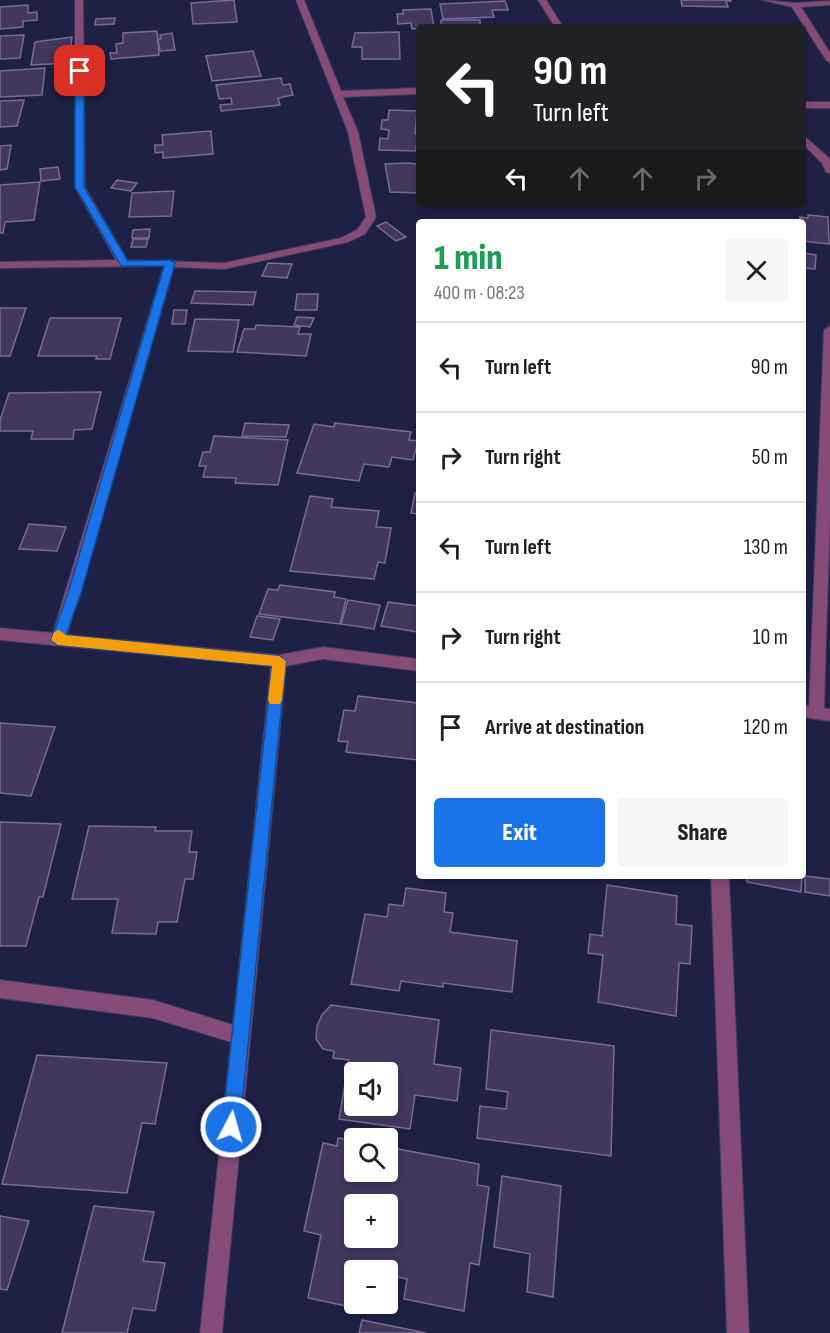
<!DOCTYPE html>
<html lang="en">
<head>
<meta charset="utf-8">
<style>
	:root { --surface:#fff; --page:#f6f6f6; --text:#202124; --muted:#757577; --line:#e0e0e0; --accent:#1a73e8 }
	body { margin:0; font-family:"Sofia Sans Condensed",sans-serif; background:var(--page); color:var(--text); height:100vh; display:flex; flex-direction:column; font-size:22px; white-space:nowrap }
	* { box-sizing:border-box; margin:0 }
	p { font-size:20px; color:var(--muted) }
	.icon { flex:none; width:33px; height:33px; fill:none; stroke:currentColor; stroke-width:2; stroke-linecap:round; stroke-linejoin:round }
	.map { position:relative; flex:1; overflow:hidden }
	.panel { position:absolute; left:416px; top:219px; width:390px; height:660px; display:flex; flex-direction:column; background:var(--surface); border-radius:6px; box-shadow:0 3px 9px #0003 }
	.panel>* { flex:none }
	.top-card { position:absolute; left:416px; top:24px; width:390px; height:183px; border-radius:6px; box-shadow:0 3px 9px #0003; background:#202124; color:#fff; overflow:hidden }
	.controls { position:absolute; left:344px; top:1062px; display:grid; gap:12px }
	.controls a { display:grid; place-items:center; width:54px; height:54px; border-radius:6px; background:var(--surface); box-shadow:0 3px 9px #0003; font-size:30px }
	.pin { position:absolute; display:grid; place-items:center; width:51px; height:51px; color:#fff; margin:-26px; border-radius:12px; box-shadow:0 3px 9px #0006 }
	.me { position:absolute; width:66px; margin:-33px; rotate:6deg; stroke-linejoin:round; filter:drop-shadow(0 0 4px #0008) }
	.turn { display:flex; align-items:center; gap:21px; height:126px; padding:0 18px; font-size:27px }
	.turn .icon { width:78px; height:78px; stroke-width:2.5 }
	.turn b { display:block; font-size:42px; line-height:51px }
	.lanes { display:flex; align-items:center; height:57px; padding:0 18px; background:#0003; justify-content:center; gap:30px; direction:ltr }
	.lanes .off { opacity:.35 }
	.round { display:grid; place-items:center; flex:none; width:63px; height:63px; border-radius:6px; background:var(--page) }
	.overview { display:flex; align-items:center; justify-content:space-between; height:102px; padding:0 18px }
	h1 { font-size:36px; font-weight:800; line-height:45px; color:#1e9e55 }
	.button { display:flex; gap:12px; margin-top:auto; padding:12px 18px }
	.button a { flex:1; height:69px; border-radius:6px; background:var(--accent); color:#fff; font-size:24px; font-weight:800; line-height:69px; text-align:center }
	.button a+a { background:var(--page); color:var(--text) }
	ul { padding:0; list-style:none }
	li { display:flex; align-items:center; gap:18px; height:90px; padding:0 18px; border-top:2px solid var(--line) }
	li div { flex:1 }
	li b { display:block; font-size:22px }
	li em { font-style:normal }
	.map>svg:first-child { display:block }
	.building { fill:#43375e; stroke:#786c97; stroke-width:1.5; fill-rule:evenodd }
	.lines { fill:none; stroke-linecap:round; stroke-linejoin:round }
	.minor-casing { stroke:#3a3d5f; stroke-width:2 }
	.minor { fill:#874b78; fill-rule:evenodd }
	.route { fill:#1a73e8; stroke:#114b97; stroke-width:1.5 }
	.slow { fill:#f59e0b }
</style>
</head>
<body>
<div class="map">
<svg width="830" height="1333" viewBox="0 0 830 1333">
	<rect width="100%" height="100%" fill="#1e2145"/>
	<!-- building -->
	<g class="building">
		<polygon points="234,0 237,22 193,24 191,3"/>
		<polygon points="681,0 731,0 731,1 726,1 728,7 682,6"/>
		<polygon points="505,1 508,10 492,10 494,17 443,19 440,4"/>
		<polygon points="28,5 28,13 37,12 37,20 23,21 23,27 0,29 0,7"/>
		<polygon points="431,9 434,27 412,29 411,23 398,24 397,14 403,14 403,10"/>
		<polygon points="115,18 114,24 95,25 96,19"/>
		<rect x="441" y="20" width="39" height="7"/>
		<polygon points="157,31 159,55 111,59 110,53 117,53 116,44 123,43 123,33"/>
		<polygon points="399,32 400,59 362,59 362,47 352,47 355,33"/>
		<polygon points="172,33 175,50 160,51 158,39 161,39 160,35"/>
		<polygon points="24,35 20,58 0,59 0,36"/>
		<polygon points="72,37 69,63 31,65 35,42"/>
		<polygon points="253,51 261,76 212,81 206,56"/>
		<polygon points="45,68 42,95 0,97 0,71"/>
		<polygon points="281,78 283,85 290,84 293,95 278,98 280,105 221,111 220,105 232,104 231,98 219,99 216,85"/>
		<polygon points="24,100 17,126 0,127 0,101"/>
		<polygon points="389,110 417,111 415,134 418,134 418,146 416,146 416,151 379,150 380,138 388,139 389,130 381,129 382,120 388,120"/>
		<polygon points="211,131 213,154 163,158 163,152 155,153 155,145 163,145 162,135"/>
		<polygon points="11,145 7,169 0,170 0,146"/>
		<polygon points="407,163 417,164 418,193 390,192 385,164"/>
		<polygon points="58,167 60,179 41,181 40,169"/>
		<polygon points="117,180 137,183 131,191 111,188"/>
		<polygon points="40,182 34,220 5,222 3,233 0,233 0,185"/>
		<polygon points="174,191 171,216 129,217 132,193"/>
		<polygon points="808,215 828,217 829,244 802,241 802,222 800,222 800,217 808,218"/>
		<polygon points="386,222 406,237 396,241 377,226"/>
		<polygon points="150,229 149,238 132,238 133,230"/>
		<polygon points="133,239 148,239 146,247 131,247"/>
		<polygon points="802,253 816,255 815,269 802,268"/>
		<polygon points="268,263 292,264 287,278 262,276"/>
		<polygon points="195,291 256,292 253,305 191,303"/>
		<polygon points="297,294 318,294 317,310 295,310"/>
		<polygon points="0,308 26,308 10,356 0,356"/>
		<polygon points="174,310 187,310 185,324 172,324"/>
		<polygon points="297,317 314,318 310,327 294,325"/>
		<polygon points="50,318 121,318 110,359 96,359 97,356 38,356"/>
		<polygon points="195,319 239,320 233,352 188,351"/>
		<polygon points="256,325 300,327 298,334 311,334 306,356 237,352 244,329 255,329"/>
		<polygon points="101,392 92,429 74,430 73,439 31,439 33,431 0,431 0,420 9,393"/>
		<polygon points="245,423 289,425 286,437 242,436"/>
		<polygon points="335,423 411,432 409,440 418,441 413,460 392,457 389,467 364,464 359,481 297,473 314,424 334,427"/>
		<polygon points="214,436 288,440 278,485 235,483 236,478 203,477 206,466 199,466 203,452 210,452"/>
		<polygon points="415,493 418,493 418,514 411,513"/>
		<polygon points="310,496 333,499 331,507 379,511 376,527 391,528 385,563 378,562 374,579 290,571"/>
		<polygon points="29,524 66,527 57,551 19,549"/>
		<polygon points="280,585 335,592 334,597 346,599 340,624 259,614 268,589 278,590"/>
		<polygon points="348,600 380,605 374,629 341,624"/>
		<polygon points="388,602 418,606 418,632 381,626"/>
		<polygon points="257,616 280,619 273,640 250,637"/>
		<polygon points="358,696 418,703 418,760 346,752 348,742 338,741 344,710 355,711"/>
		<polygon points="0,723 55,727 31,796 0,793"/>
		<polygon points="0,822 61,824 43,897 39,897 26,946 0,946"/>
		<polygon points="89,826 156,827 155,831 192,831 189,852 197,852 193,879 185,879 177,922 158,922 156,934 112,933 118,899 72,899"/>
		<polygon points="747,876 802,876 801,892 747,882"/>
		<polygon points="805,876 830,879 830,896 805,892"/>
		<polygon points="607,885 677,896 676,924 692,926 690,964 679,963 676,1016 598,1002 603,955 588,953 590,934 602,936"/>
		<polygon points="406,888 446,893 444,912 453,913 450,932 517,941 512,992 443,983 443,987 401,981 399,991 351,984 365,914 387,917 389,904 403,906"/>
		<path d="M331,1005L439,1020L434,1064L461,1068L457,1101L415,1095L410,1129L339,1119L349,1060L333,1058L334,1051L323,1049L316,1039L317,1026L322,1015ZM354,1072H387V1106H354Z"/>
		<polygon points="491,1030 614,1046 611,1156 477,1138 480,1106 506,1109 508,1092 486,1089"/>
		<polygon points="37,1055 167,1063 155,1124 142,1123 127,1193 2,1184"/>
		<path d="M338,1138L354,1140V1172H387V1147L479,1164L477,1185L489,1187L479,1265L470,1263L464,1311L404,1299L407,1279L387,1275V1270H354V1304H381L380,1313L308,1298L321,1235L304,1231L323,1143L337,1146ZM354,1204H387V1238H354Z"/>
		<polygon points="502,1176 561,1186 553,1297 527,1292 530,1254 494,1247"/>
		<polygon points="94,1206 154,1212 143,1261 165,1263 155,1311 133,1308 127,1333 62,1333"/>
		<polygon points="0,1216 29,1221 7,1290 0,1289"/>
		<polygon points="362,1320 426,1333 359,1333"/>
	</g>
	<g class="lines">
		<defs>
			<g id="minor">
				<polygon points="75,0 83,0 85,187 127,260 224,263 341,238 357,230 366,217 348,132 296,0 304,0 341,91 418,88 418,94 343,97 358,132 376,217 365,234 348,242 224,269 174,267 67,635 279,655 323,647 418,659 418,671 323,659 286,666 222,1333 200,1333 231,1042 153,1018 0,998 0,980 153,1000 233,1025 271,666 0,640 0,628 53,633 164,266 0,268 0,262 116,260 75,187"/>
				<polygon points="538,0 546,0 563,27 555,27"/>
				<polygon points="762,0 795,3 830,1 830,5 801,7 830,53 830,63 826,60 792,7"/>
				<rect x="802" y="102" width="28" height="6"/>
				<polygon points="802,134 830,159 830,173 826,172 822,163 802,143"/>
				<polygon points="830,326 830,514 824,708 830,709 830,721 802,717 802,705 809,706 824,330"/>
				<polygon points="711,876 729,876 749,1333 727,1333"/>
			</g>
		</defs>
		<!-- minor casing -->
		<use href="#minor" class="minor-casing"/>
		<!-- minor -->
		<use href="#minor" class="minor"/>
	</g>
	<!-- route -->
	<polygon class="route" points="80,68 84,71 84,187 128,261 170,260 175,263 81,593 66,635 279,656 286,661 240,1127 238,1134 231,1136 225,1134 222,1127 272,666 58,645 51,640 68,593 164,266 121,266 75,187 75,71"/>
	<!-- slow -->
	<polygon class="slow" points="59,630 66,635 279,656 286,661 282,700 280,704 270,704 268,700 272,666 58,645 51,640 54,632"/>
</svg>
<div class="controls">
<a><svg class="icon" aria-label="sound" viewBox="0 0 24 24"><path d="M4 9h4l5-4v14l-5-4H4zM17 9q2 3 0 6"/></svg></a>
<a><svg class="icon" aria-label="search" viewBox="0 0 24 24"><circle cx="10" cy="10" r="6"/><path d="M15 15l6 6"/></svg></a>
<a>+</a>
<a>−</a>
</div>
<div class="pin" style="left:80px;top:71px;background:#d93025"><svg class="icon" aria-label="arrive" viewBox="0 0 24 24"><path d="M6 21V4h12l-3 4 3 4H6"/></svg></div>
<svg class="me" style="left:231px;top:1127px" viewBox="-20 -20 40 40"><circle r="17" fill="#1a73e8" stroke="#fff" stroke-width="3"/><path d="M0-11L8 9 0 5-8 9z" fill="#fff"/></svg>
<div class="top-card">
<div class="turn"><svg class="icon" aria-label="left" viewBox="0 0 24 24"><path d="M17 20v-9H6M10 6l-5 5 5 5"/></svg><div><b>90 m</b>Turn left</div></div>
<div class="lanes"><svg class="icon" aria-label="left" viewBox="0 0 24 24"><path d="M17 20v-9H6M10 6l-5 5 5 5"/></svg><svg class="icon off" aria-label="ahead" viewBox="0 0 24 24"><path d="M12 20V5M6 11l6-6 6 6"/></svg><svg class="icon off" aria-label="ahead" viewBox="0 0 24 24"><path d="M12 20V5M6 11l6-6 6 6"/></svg><svg class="icon off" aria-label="right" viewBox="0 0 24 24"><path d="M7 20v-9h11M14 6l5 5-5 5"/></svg></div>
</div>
<section class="panel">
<div class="overview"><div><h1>1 min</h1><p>400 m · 08:23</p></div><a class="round"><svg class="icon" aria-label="close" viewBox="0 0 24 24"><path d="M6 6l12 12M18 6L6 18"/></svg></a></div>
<ul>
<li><svg class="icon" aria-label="left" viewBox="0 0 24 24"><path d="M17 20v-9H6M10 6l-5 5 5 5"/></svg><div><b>Turn left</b></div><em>90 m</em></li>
<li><svg class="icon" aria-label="right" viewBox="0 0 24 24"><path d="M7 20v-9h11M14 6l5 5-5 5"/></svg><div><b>Turn right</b></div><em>50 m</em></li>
<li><svg class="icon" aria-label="left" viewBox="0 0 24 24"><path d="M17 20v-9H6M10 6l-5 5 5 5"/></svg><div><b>Turn left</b></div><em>130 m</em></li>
<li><svg class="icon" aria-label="right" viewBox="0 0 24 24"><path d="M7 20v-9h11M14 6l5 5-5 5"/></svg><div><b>Turn right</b></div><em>10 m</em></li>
<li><svg class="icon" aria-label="arrive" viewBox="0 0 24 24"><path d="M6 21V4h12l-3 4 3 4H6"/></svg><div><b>Arrive at destination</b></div><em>120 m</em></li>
</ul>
<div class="button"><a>Exit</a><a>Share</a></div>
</section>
</div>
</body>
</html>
